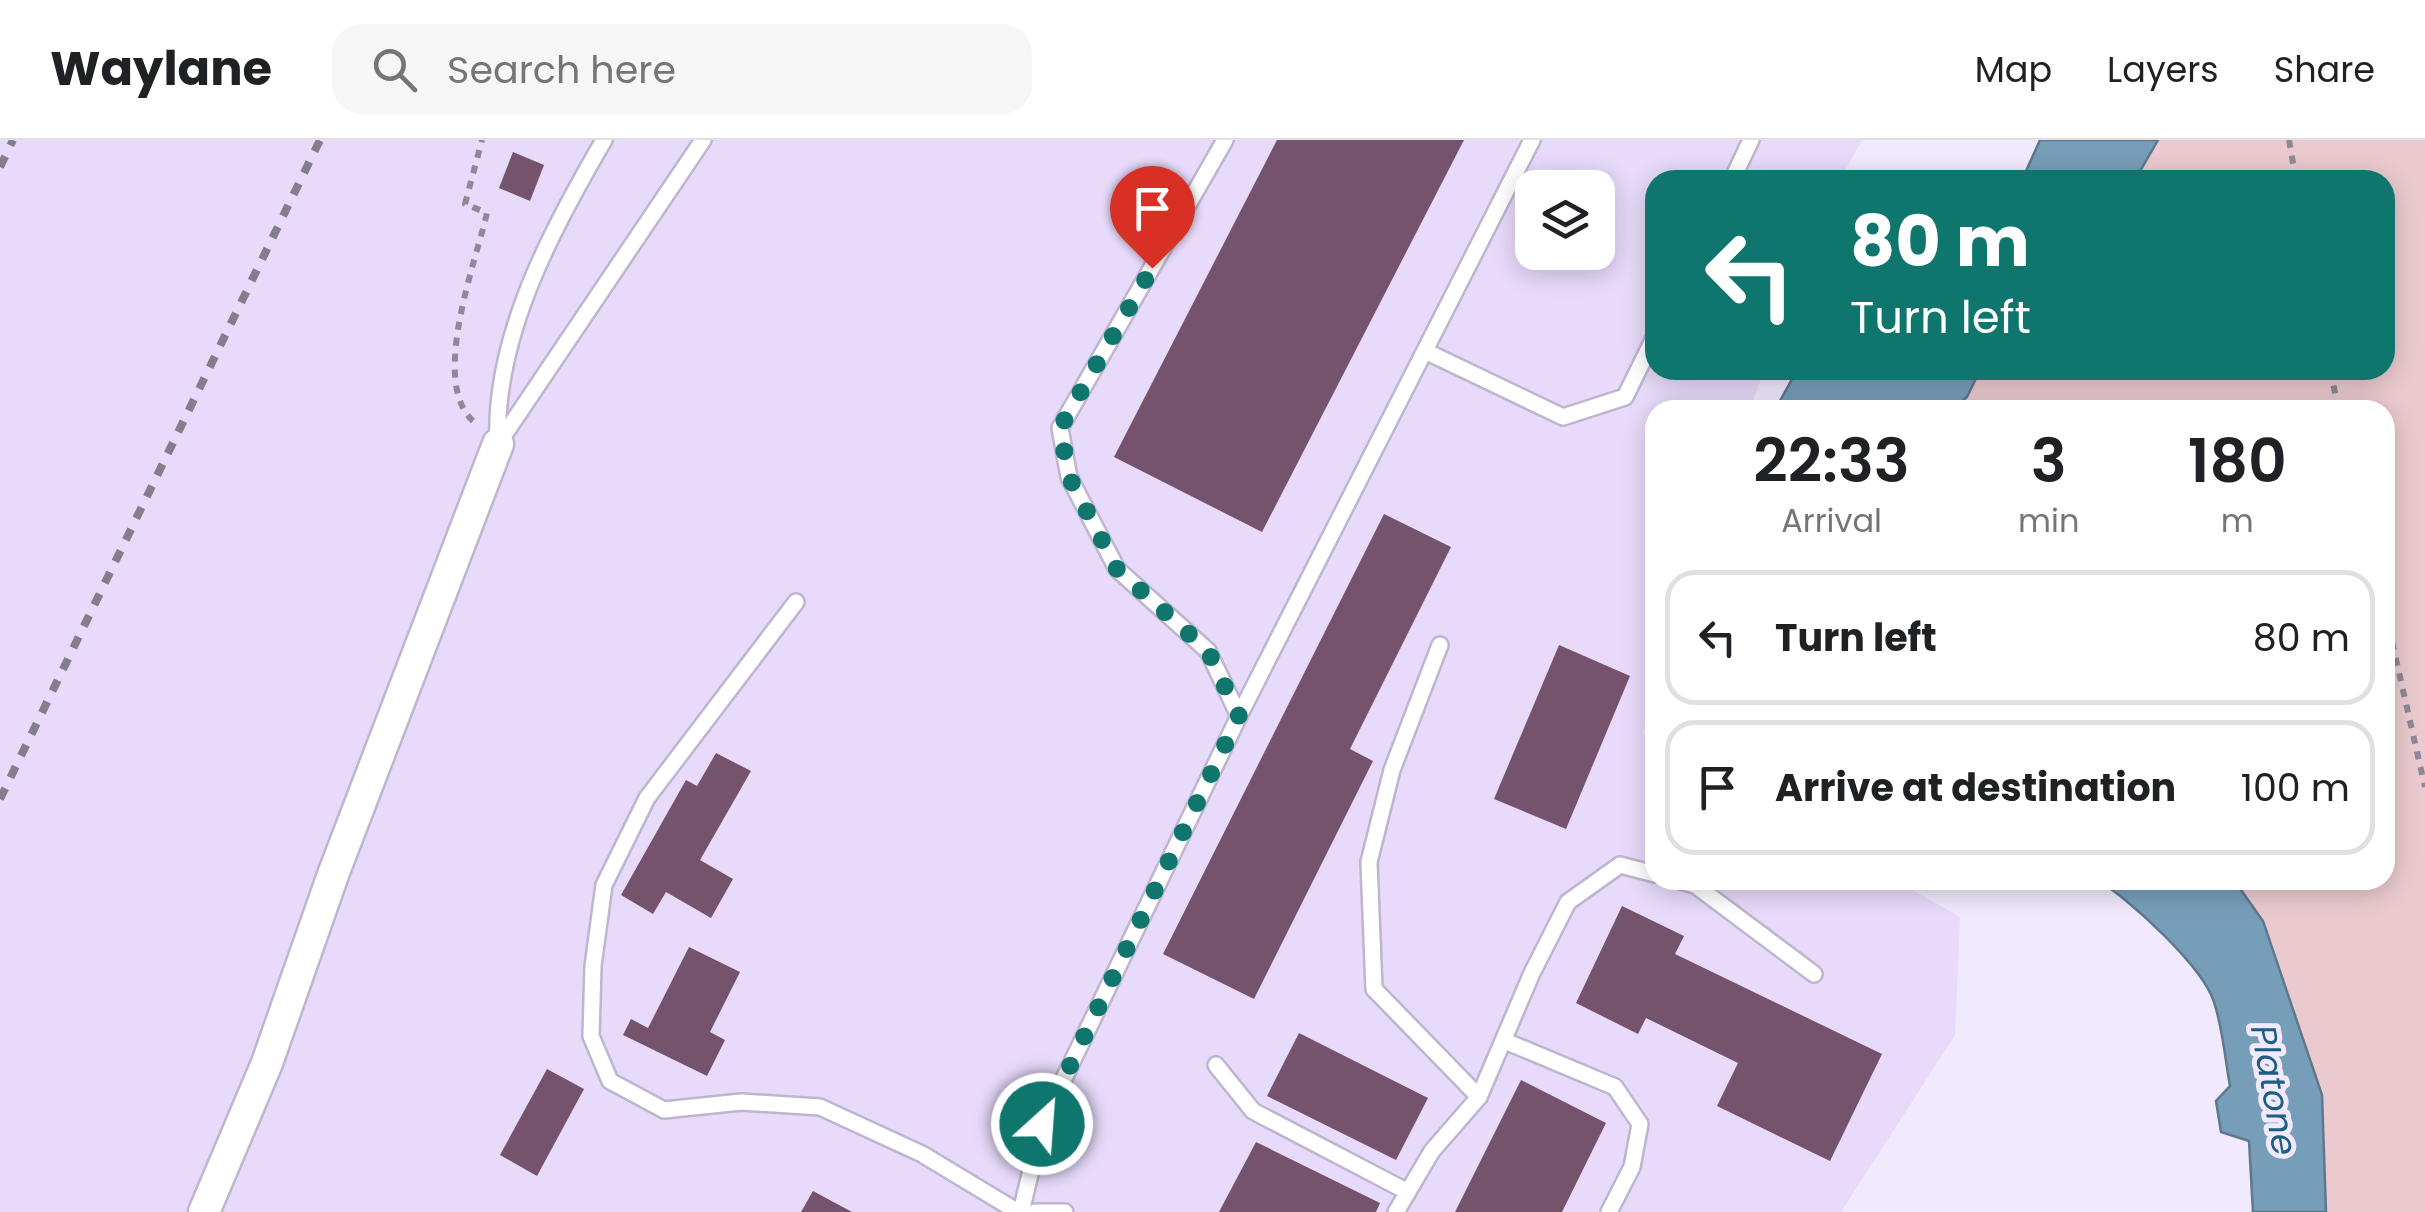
<!DOCTYPE html>
<html lang="en">
<head>
<meta charset="utf-8">
<style>
	:root { --surface:#fff; --page:#f6f6f6; --text:#202124; --muted:#757577; --line:#e0e0e0 }
	body { margin:0; font-family:Poppins,sans-serif; background:var(--page); color:var(--text); height:100vh; display:flex; flex-direction:column; font-size:38px; white-space:nowrap }
	* { box-sizing:border-box; margin:0 }
	p { font-size:32px; color:var(--muted) }
	.icon { flex:none; width:55px; height:55px; fill:none; stroke:currentColor; stroke-width:2; stroke-linecap:round; stroke-linejoin:round }
	.map { position:relative; flex:1; overflow:hidden }
	.sheet { position:absolute; left:1645px; top:260px; width:750px; height:490px; display:flex; flex-direction:column; background:var(--surface); border-radius:30px; box-shadow:0 5px 25px #0003 }
	.sheet>* { flex:none }
	.banner { position:absolute; left:1645px; top:30px; width:750px; height:210px; border-radius:30px; box-shadow:0 5px 25px #0003; background:#0f766e; color:#fff; overflow:hidden }
	.tools { position:absolute; left:1515px; top:30px; display:grid; gap:20px }
	.tools a { display:grid; place-items:center; width:100px; height:100px; border-radius:20px; background:var(--surface); box-shadow:0 5px 25px #0003; font-size:50px }
	.pin { position:absolute; display:grid; place-items:center; width:85px; height:85px; color:#fff; margin:-102px -42px; border-radius:50% 50% 50% 0; rotate:-45deg; box-shadow:0 0 10px #0007 }
	.pin .icon { rotate:45deg }
	.me { position:absolute; width:110px; margin:-55px; rotate:26deg; stroke-linejoin:round; filter:drop-shadow(0 0 8px #0008) }
	.turn { display:flex; align-items:center; gap:35px; height:210px; padding:0 40px; font-size:45px }
	.turn .icon { width:130px; height:130px; stroke-width:2.5 }
	.turn b { display:block; font-size:70px; line-height:85px }
	.eta { display:flex; justify-content:space-evenly; align-items:center; height:170px; text-align:center }
	.eta b { font-size:60px; font-weight:600; line-height:70px }
	ul { padding:0; list-style:none }
	li { display:flex; align-items:center; gap:30px; height:135px; margin:0 20px 15px; padding:0 20px; border:5px solid var(--line); border-radius:30px }
	li div { flex:1 }
	li b { display:block; font-size:38px }
	li em { font-style:normal }
	header { display:flex; align-items:center; gap:60px; box-sizing:border-box; height:140px; padding:0 50px; background:var(--surface); border-bottom:2px solid var(--line) }
	header strong { font-size:48px }
	nav { display:flex; gap:55px; margin-inline-start:auto; font-size:35px }
	.search { width:700px; height:90px; background:var(--page); display:flex; align-items:center; gap:25px; box-sizing:border-box; padding:0 35px; border-radius:30px; color:var(--muted); font-size:38px }
	.map>svg:first-child { display:block }
	.built { fill:#e7dafa; fill-rule:evenodd }
	.green { fill:#eacacf }
	.water { fill:#779eb9; stroke:#5e788e; stroke-width:2.5 }
	.building { fill:#75536d }
	.lines { fill:none; stroke-linecap:round; stroke-linejoin:round }
	.lane-casing { stroke:#bfb5ce; stroke-width:20 }
	.street-casing { stroke:#bfb5ce; stroke-width:35 }
	.path { stroke:#8e8897; stroke-width:6; stroke-dasharray:8 8; stroke-linecap:butt }
	.lane { stroke:#fff; stroke-width:15 }
	.street { stroke:#fff; stroke-width:30 }
	.rail { stroke:#837d8c; stroke-width:8; stroke-dasharray:12 12; stroke-linecap:butt }
	.route { stroke:#0f766e; stroke-width:18; stroke-dasharray:0 32.4 }
	.labels { text-anchor:middle; stroke-width:10; stroke-linejoin:round; paint-order:stroke }
	.water-label { font-size:35px; font-style:italic; fill:#1c5d83; stroke:#f1e9fe }
</style>
</head>
<body>
<header>
<strong>Waylane</strong>
<div class="search"><svg class="icon" aria-label="search" viewBox="0 0 24 24"><circle cx="10" cy="10" r="6"/><path d="M15 15l6 6"/></svg>Search here</div>
<nav><a>Map</a><a>Layers</a><a>Share</a></nav>
</header>
<div class="map">
<svg width="2425" height="1072" viewBox="0 0 2425 1072">
	<rect width="100%" height="100%" fill="#f1e9fe"/>
	<!-- built -->
	<path class="built" d="M0,0H1862L1840,40H1655V230H1764L1750,270H1655V554L1642,594L1655,602V740H1895L1960,777L1955,895L1841,1072H0ZM1532,48H1598V112H1532Z"/>
	<!-- green -->
	<polygon class="green" points="2158,0 2425,0 2425,1072 2326,1072 2322,955 2263,781 2234,740 2385,740 2385,270 1952,270 1967,257 1980,230 2385,230 2385,40 2135,40"/>
	<!-- water -->
	<g class="water">
		<polygon points="2040,0 2158,0 2135,40 2022,40"/>
		<polygon points="1797,230 1980,230 1967,257 1952,270 1775,270"/>
		<path d="M2097,740H2234L2263,781L2322,955L2326,1072H2253L2249,1001L2221,992L2216,961L2230,946C2225,919 2223,889 2214,862C2203,827 2129,758 2097,740Z"/>
	</g>
	<!-- building -->
	<g class="building">
		<polygon points="1277,0 1464,0 1262,392 1114,317"/>
		<polygon points="513,12 544,25 530,61 499,48"/>
		<polygon points="1384,374 1451,407 1350,609 1373,621 1254,859 1163,814"/>
		<polygon points="1559,505 1630,536 1566,689 1494,659"/>
		<polygon points="716,613 751,631 700,720 733,739 711,778 666,752 653,774 621,755 686,640 697,646"/>
		<polygon points="1622,766 1684,796 1675,814 1882,914 1830,1021 1717,966 1738,923 1646,878 1638,894 1576,863"/>
		<polygon points="689,807 740,832 710,892 725,900 707,936 623,895 631,879 648,888"/>
		<polygon points="1299,893 1428,958 1396,1020 1267,956"/>
		<polygon points="547,929 584,949 537,1036 500,1015"/>
		<polygon points="1521,940 1606,983 1562,1072 1455,1072"/>
		<polygon points="1256,1002 1380,1063 1376,1072 1219,1072"/>
		<polygon points="813,1051 852,1072 801,1072"/>
	</g>
	<g class="lines">
		<defs>
			<g id="lane">
				<polyline points="1225,0 1060,288 1069,337 1117,429 1208,511 1239,576"/>
				<polyline points="1732,40 1751,0"/>
				<polyline points="1425,211 1563,277 1625,257 1655,196"/>
				<polyline points="498,304 703,0"/>
				<path d="M498,304C493,198 552,89 604,0"/>
				<polyline points="796,462 647,658 604,745 593,826 591,896 610,941 664,970 741,962 820,967 922,1014 1018,1072"/>
				<polyline points="1440,505 1392,630 1369,722 1374,849 1479,957"/>
				<polyline points="1677,740 1695,745 1814,834"/>
				<polyline points="1505,901 1615,947 1640,984 1632,1027 1609,1072"/>
				<polyline points="1216,925 1253,971 1408,1052"/>
				<polyline points="1021,1072 1042,984 1239,576 1532,0"/>
				<polyline points="1035,1072 1065,1072"/>
				<polyline points="1396,1072 1432,1011 1479,957 1532,833 1568,762 1620,725 1655,734"/>
			</g>
			<polyline id="street" points="204,1072 267,923 334,732 498,304"/>
		</defs>
		<!-- lane casing -->
		<use href="#lane" class="lane-casing"/>
		<!-- street casing -->
		<use href="#street" class="street-casing"/>
		<!-- path -->
		<g class="path">
			<polyline points="2289,0 2296,40"/>
			<polyline points="2330,230 2339,270"/>
			<path d="M473,281C430,242 475,124 487,73L465,64L482,0"/>
			<polyline points="2385,471 2425,647"/>
		</g>
		<!-- lane -->
		<use href="#lane" class="lane"/>
		<!-- street -->
		<use href="#street" class="street"/>
		<!-- rail -->
		<g class="rail">
			<polyline points="0,27 13,0"/>
			<polyline points="0,659 320,0"/>
		</g>
	</g>
	<g class="lines">
		<!-- route -->
		<polyline class="route" points="1042,984 1239,576 1208,511 1117,429 1069,337 1060,288 1152,128"/>
	</g>
	<g class="labels">
		<!-- water labels -->
		<g class="water-label">
			<text transform="translate(2274 950) rotate(80)" y="12">Platone</text>
		</g>
	</g>
</svg>
<div class="tools">
<a><svg class="icon" aria-label="layers" viewBox="0 0 24 24"><path d="M12 4l9 5-9 5-9-5zM3 14l9 5 9-5"/></svg></a>
</div>
<div class="pin" style="left:1152px;top:128px;background:#d93025"><svg class="icon" aria-label="arrive" viewBox="0 0 24 24"><path d="M6 21V4h12l-3 4 3 4H6"/></svg></div>
<svg class="me" style="left:1042px;top:984px" viewBox="-20 -20 40 40"><circle r="17" fill="#0f766e" stroke="#fff" stroke-width="3"/><path d="M0-11L8 9 0 5-8 9z" fill="#fff"/></svg>
<div class="banner">
<div class="turn"><svg class="icon" aria-label="left" viewBox="0 0 24 24"><path d="M17 20v-9H6M10 6l-5 5 5 5"/></svg><div><b>80 m</b>Turn left</div></div>
</div>
<section class="sheet">
<div class="eta">
<div><b>22:33</b><p>Arrival</p></div>
<div><b>3</b><p>min</p></div>
<div><b>180</b><p>m</p></div>
</div>
<ul>
<li><svg class="icon" aria-label="left" viewBox="0 0 24 24"><path d="M17 20v-9H6M10 6l-5 5 5 5"/></svg><div><b>Turn left</b></div><em>80 m</em></li>
<li><svg class="icon" aria-label="arrive" viewBox="0 0 24 24"><path d="M6 21V4h12l-3 4 3 4H6"/></svg><div><b>Arrive at destination</b></div><em>100 m</em></li>
</ul>
</section>
</div>
</body>
</html>
